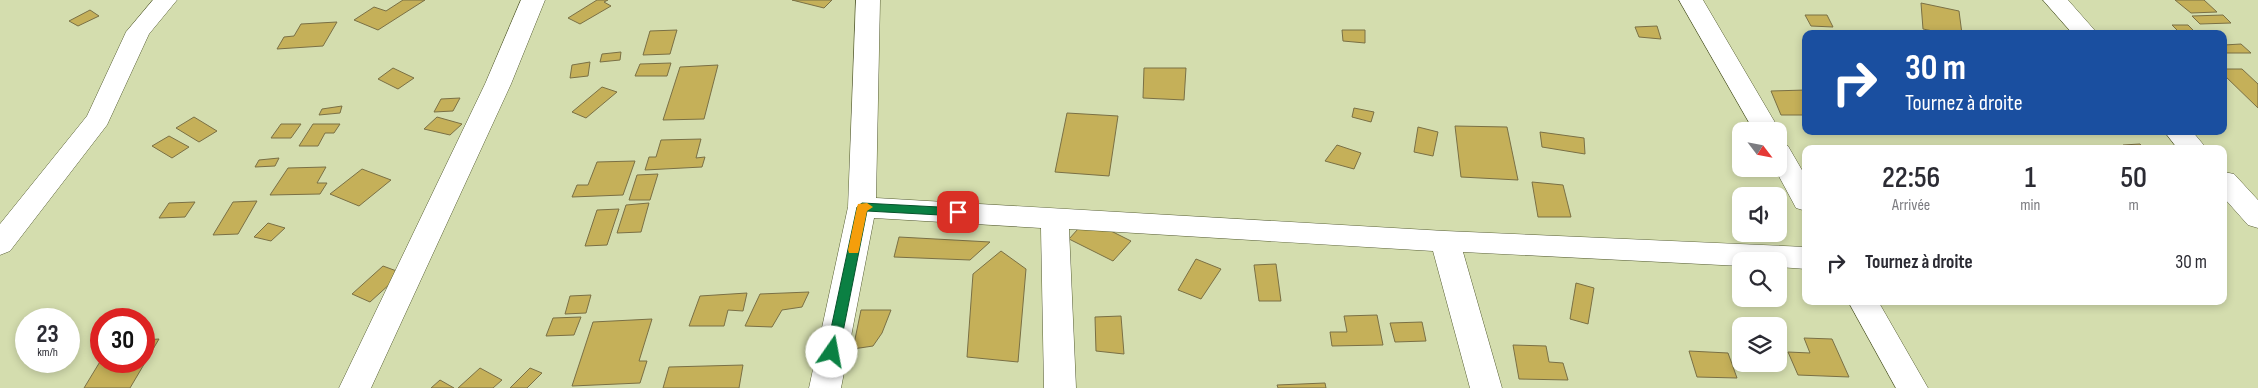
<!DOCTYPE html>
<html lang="fr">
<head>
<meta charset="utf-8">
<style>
	:root { --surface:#fff; --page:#f2f2f3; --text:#2b2b33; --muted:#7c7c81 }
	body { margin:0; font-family:"Sofia Sans Condensed",sans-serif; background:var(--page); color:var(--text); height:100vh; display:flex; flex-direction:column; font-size:19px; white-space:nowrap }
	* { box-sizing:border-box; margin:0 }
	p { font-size:16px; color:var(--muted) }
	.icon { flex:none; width:28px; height:28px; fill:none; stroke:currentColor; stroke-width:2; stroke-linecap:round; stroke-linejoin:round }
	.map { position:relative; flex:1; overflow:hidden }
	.details { position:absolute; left:1802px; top:145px; width:425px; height:160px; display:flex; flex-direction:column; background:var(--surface); border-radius:10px; box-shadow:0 2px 8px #0003 }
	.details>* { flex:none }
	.banner { position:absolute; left:1802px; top:30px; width:425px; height:105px; border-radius:10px; box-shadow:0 2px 8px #0003; background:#1a4fa0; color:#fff; overflow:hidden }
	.needle { width:32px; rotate:122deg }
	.buttons { position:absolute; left:1732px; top:122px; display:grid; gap:10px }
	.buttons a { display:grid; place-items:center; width:55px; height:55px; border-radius:10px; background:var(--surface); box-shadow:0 2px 8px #0003; font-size:25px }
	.speed { position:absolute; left:15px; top:308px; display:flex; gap:10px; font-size:25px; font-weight:700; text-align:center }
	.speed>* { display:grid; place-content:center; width:65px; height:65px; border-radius:50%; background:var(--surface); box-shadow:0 2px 8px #0003; line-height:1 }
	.speed small { font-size:12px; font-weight:400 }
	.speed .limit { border:8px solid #d22; background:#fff; color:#111 }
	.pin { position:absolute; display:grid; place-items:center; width:42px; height:42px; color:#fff; margin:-21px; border-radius:10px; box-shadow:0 2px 8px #0006 }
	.me { position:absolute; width:55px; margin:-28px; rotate:12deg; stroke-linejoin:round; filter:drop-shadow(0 0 4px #0008) }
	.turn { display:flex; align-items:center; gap:18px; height:105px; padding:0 20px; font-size:22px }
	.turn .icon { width:65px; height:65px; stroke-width:2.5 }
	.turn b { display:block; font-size:35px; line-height:42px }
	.eta { display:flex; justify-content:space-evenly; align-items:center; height:85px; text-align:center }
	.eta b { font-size:30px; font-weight:600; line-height:35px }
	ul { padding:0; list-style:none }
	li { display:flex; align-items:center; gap:15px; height:65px; padding:0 20px }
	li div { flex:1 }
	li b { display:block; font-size:19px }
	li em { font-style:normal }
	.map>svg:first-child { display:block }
	.building { fill:#c5b059; stroke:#7a7045 }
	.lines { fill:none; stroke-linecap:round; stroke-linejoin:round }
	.minor-casing { stroke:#565d33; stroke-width:1 }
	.minor { fill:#fff; fill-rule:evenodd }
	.route { fill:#0b8043; stroke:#07532c }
	.slow { fill:#f59e0b }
</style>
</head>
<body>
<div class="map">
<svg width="2258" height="388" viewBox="0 0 2258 388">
	<rect width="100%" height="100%" fill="#d4ddae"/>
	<!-- building -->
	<g class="building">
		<polygon points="403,0 425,0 378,30 354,20 374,7 386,11"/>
		<polygon points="597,0 608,0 604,2 611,6 580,24 568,18"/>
		<polygon points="792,0 832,0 824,8"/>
		<polygon points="2175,0 2204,0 2217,12 2191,13"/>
		<polygon points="1921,3 1959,11 1962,34 1948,34 1923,29"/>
		<polygon points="90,10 99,16 78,26 69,21"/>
		<polygon points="1805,15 1827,15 1833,27 1811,26"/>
		<polygon points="2223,15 2231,23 2200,24 2192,16"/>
		<polygon points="337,22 323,46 277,49 284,37 294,36 301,24"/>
		<polygon points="2172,25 2188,25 2197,34 2181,34"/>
		<polygon points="1657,26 1661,39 1639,37 1635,27"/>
		<polygon points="677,30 670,54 643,55 650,31"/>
		<polygon points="1342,30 1365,30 1365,43 1343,41"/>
		<polygon points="2241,44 2251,53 2226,53 2224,50 2224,45"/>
		<polygon points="621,52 620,60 600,62 602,54"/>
		<polygon points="590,62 588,76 570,78 572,65"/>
		<polygon points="671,63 667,76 635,76 640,64"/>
		<polygon points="718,65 704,119 663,120 680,67"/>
		<polygon points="393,68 414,78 398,89 378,79"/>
		<polygon points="1144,68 1186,68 1184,100 1143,98"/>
		<polygon points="2224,69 2242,69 2258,84 2258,108 2224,75"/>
		<polygon points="602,87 617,92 586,118 572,112"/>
		<polygon points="1806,90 1806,115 1781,115 1771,91"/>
		<polygon points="460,98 453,111 434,112 441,99"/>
		<polygon points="342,106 340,113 319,115 322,109"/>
		<polygon points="1354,108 1374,112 1371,122 1352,117"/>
		<polygon points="1067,113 1118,116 1109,176 1055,172"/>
		<polygon points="194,117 217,131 199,142 176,128"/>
		<polygon points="437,117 462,124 450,135 424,129"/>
		<polygon points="281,124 301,124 291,138 271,138"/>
		<polygon points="313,124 340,124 334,133 325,133 318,146 299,146"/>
		<polygon points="1455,126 1507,127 1518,180 1461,177"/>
		<polygon points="1418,127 1438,132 1433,156 1414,152"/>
		<polygon points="1540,132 1584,138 1585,154 1542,147"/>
		<polygon points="169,136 189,147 172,158 152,146"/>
		<polygon points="701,139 696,158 705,157 702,167 645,170 649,157 656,157 661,140"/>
		<polygon points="2140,144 2144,149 2127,149 2123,145"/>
		<polygon points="1337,145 1361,153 1354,169 1325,161"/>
		<polygon points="279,158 275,166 255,167 259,160"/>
		<polygon points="635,161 623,195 572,197 577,185 588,185 597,162"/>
		<polygon points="326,167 317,183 327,183 320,194 270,195 288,168"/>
		<polygon points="362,169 391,180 359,206 330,194"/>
		<polygon points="658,174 650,200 629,200 637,175"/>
		<polygon points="1532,182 1563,185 1571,217 1538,217"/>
		<polygon points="257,201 238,234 213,235 233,202"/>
		<polygon points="195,202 185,217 159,218 169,203"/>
		<polygon points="649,203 641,232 617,233 626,205"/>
		<polygon points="619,209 607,245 585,246 597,210"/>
		<polygon points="1087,219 1131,241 1113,261 1069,239"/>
		<polygon points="268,223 285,228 271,241 254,237"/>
		<polygon points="899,237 990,242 970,260 894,257"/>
		<polygon points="1001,251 1026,269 1018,362 967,357 973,274"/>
		<polygon points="1196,259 1221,269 1201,299 1178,290"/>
		<polygon points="1276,264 1281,301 1259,301 1254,265"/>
		<polygon points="383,266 402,273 370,302 352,294"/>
		<polygon points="1576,283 1594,288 1588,324 1570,319"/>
		<polygon points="809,292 802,307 782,310 772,327 745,326 760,294"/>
		<polygon points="747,293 743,311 728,310 724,326 689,326 700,296"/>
		<polygon points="591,295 586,313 565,314 570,296"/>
		<polygon points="861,310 891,310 882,333 873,346 853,349"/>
		<polygon points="1377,315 1383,345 1332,346 1330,332 1347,332 1344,316"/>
		<polygon points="1121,316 1124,354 1096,351 1095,317"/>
		<polygon points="581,317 574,335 546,336 553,318"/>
		<polygon points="652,319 639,361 647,361 640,383 572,386 593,322"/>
		<polygon points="1422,322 1426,341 1395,342 1390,323"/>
		<polygon points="1804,338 1832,339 1849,377 1798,375 1788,352 1810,353"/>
		<polygon points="159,339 130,388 84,388 101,360 144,361 144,340"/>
		<polygon points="1513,345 1546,346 1549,362 1563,363 1568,380 1519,379"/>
		<polygon points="1689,351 1728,353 1737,378 1697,377"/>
		<polygon points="743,365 739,388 663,388 669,367"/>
		<polygon points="480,368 502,380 493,388 458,388"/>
		<polygon points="530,368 542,373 527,388 510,388"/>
		<polygon points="440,380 454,388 431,388"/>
		<polygon points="1325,383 1326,388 1278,388 1277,385"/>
	</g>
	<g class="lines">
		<defs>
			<g id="minor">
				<polygon points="153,0 177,0 149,34 107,125 10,251 0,255 0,224 87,116 126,32"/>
				<polygon points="521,0 545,0 511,84 371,388 339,388 485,84"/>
				<polygon points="856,0 880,0 876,198 1445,231 1806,247 1806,269 1779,267 1779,261 1741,261 1741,266 1463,252 1502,388 1470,388 1433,251 1069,229 1076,388 1044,388 1041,228 874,218 841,388 809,388 848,207"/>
				<polygon points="1679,0 1703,0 1780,131 1779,133 1779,131 1754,131"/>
				<polygon points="2043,0 2068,0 2098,34 2073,34"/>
				<polygon points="2164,131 2192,131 2207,149 2178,149"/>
				<polygon points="1779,143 1788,146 1806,177 1806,211 1796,208 1775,169 1779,169"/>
				<polygon points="2224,172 2234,174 2258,200 2258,228 2248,225 2224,198"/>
				<polygon points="1848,301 1878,301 1928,388 1896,388"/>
			</g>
		</defs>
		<!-- minor casing -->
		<use href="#minor" class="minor-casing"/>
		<!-- minor -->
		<use href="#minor" class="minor"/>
	</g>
	<!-- route -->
	<polygon class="route" points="862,203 958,208 964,212 958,216 867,211 839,352 832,357 826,352 857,207"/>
	<!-- slow -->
	<polygon class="slow" points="867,203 873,207 867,211 859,250 858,253 849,253 848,250 857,207 858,204"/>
</svg>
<div class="buttons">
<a><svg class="needle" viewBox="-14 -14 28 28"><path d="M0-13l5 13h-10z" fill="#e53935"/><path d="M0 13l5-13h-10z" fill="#7c7c81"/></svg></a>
<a><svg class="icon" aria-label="sound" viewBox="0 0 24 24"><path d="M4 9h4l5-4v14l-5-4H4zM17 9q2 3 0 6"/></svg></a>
<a><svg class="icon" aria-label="search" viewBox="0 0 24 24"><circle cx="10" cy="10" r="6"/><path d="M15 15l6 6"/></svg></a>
<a><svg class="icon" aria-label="layers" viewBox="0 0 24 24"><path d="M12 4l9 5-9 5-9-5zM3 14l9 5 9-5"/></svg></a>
</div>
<div class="speed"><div>23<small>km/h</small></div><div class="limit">30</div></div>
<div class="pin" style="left:958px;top:212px;background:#d93025"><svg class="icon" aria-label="arrive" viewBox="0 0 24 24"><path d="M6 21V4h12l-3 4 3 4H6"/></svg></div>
<svg class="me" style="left:832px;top:352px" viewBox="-20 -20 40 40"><circle r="19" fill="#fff"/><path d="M0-13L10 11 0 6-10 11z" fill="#0b8043"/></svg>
<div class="banner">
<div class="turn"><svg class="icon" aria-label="right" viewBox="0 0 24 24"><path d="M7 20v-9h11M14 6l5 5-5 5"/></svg><div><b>30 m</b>Tournez à droite</div></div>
</div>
<section class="details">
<div class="eta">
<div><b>22:56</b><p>Arrivée</p></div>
<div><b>1</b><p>min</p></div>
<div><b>50</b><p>m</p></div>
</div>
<ul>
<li><svg class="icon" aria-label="right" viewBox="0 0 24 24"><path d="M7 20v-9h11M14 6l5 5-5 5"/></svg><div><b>Tournez à droite</b></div><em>30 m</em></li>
</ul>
</section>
</div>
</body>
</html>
